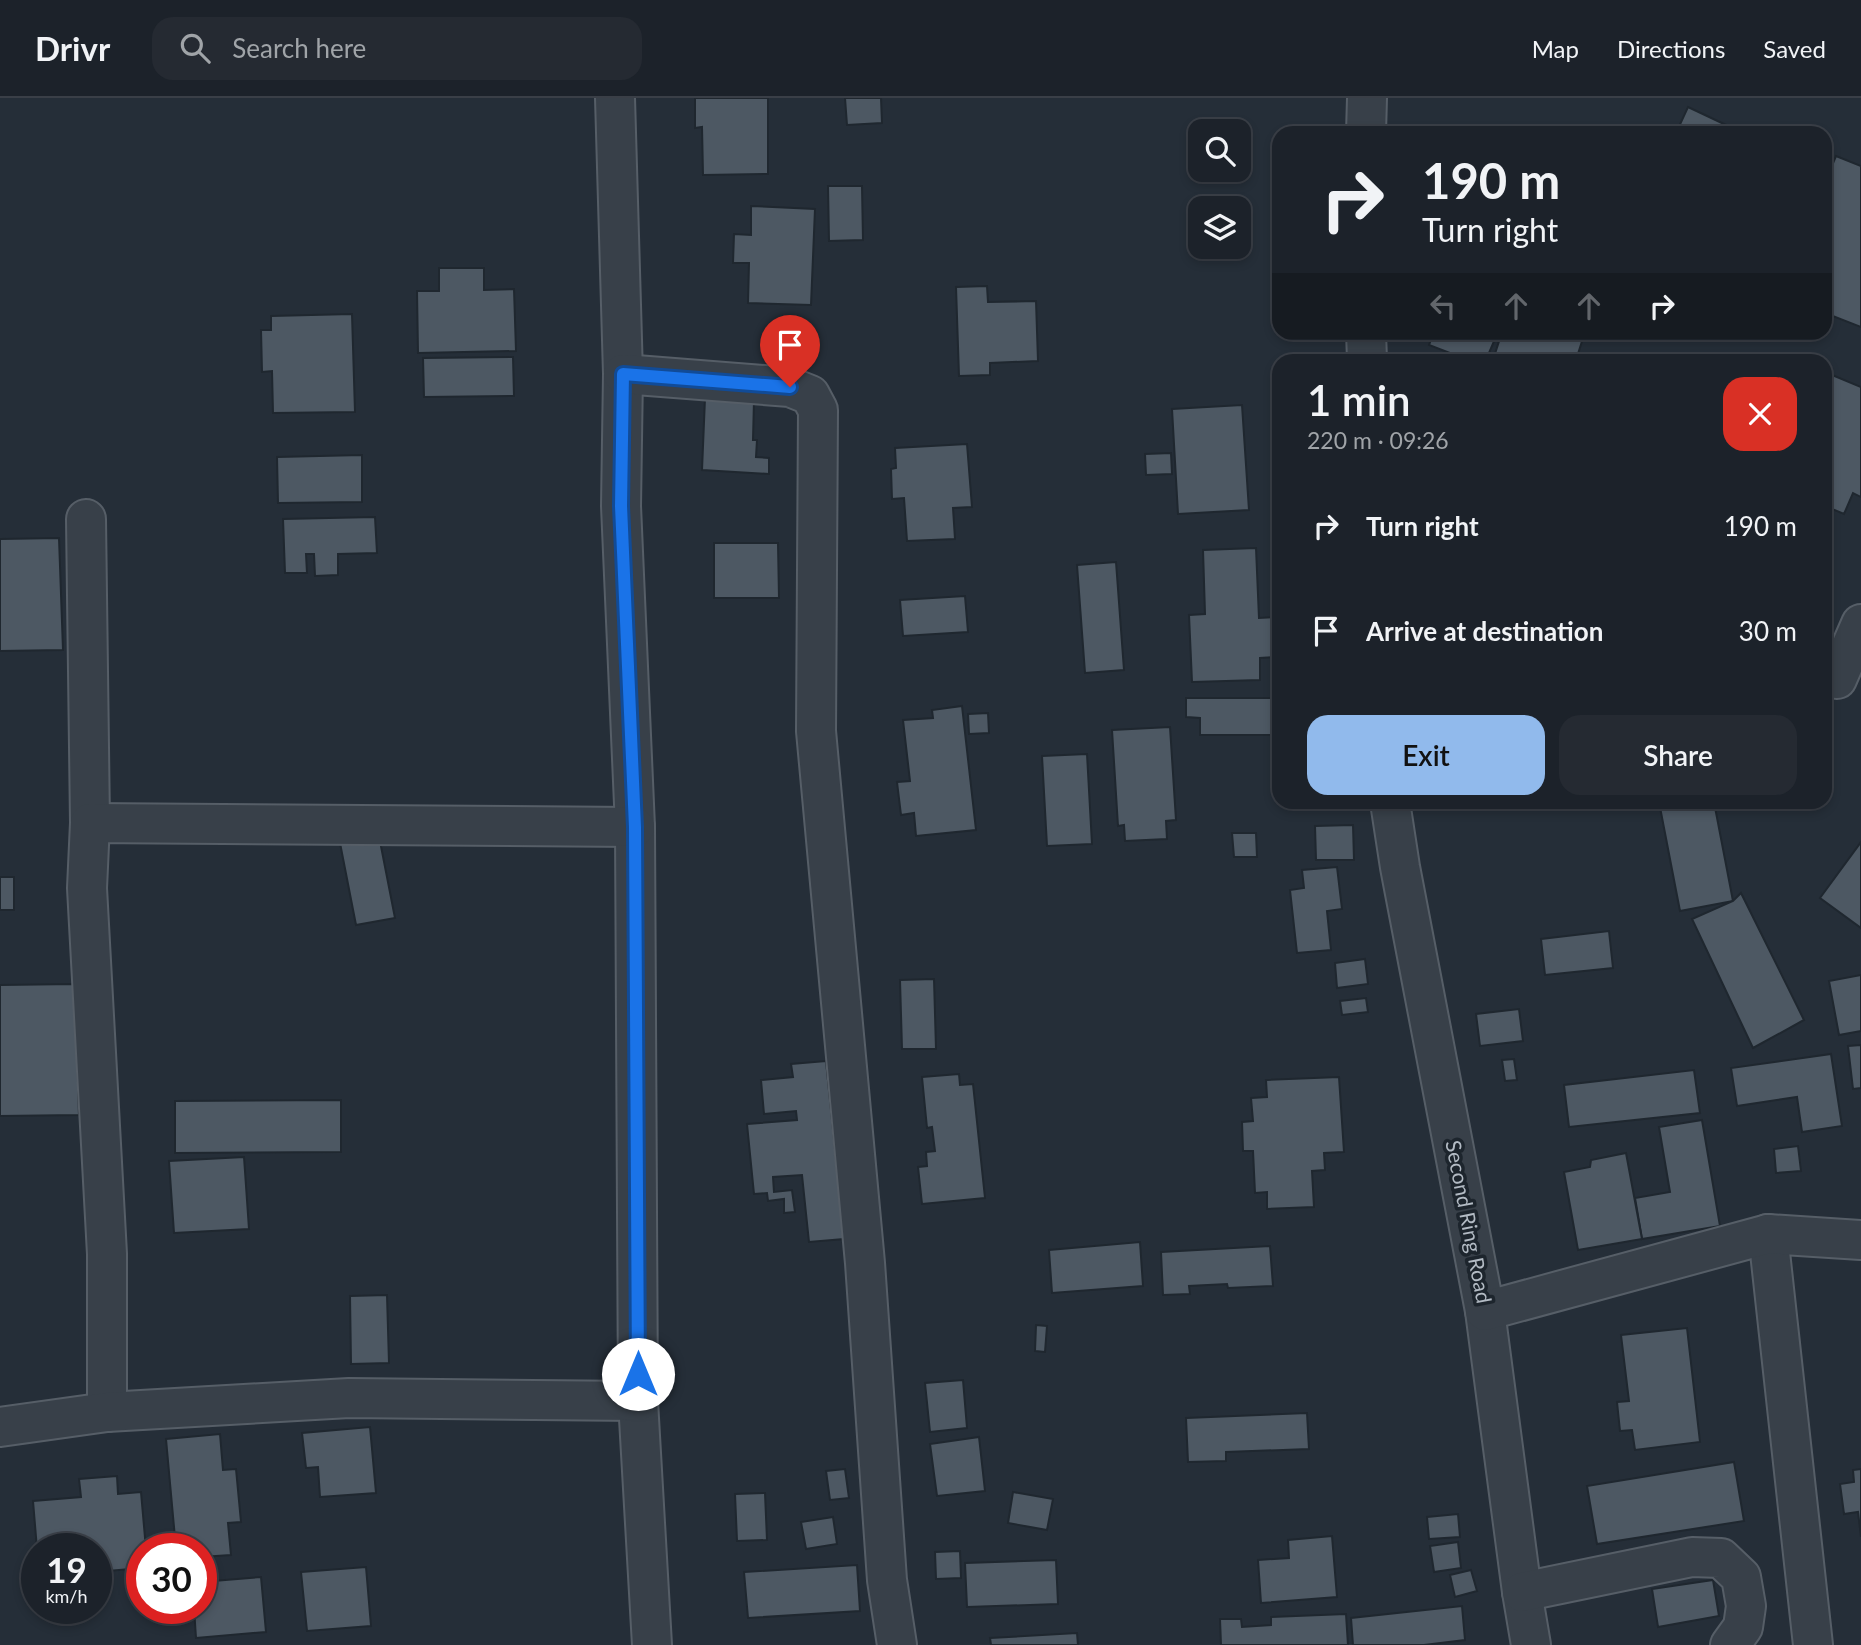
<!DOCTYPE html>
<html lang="en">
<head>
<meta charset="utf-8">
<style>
	:root { --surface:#1c222a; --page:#252a32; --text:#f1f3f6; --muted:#a0a4a8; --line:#3a3f47; --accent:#91baec }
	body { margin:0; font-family:Lato,sans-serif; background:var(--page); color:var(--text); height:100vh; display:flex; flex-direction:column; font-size:26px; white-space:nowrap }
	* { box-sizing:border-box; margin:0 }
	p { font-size:23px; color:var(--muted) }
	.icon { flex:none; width:38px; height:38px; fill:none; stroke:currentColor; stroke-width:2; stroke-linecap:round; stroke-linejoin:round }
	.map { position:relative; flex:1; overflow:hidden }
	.details { position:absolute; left:1272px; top:256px; width:560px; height:455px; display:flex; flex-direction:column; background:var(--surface); border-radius:21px; box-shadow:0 4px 10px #0003,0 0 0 2px var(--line) }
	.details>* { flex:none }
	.guide { position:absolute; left:1272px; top:28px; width:560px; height:214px; border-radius:21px; box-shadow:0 4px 10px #0003,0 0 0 2px var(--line); background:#1c222a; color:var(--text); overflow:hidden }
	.controls { position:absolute; left:1188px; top:21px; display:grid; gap:14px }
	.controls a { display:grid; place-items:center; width:63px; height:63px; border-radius:14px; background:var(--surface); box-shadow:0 4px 10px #0003,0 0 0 2px var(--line); font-size:35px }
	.speed { position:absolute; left:21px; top:1435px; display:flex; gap:14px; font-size:35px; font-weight:700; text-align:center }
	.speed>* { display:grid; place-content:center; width:91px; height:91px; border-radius:50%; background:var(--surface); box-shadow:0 4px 10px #0003,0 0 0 2px var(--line); line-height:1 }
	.speed small { font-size:18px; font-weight:400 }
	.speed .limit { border:10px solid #d22; background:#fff; color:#111 }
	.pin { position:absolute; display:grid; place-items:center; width:60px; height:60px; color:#fff; margin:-72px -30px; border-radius:50% 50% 50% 0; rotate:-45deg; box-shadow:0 0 7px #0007 }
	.pin .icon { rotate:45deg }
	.me { position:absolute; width:77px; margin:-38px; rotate:0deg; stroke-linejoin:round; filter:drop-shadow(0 0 5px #0008) }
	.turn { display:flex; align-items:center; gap:24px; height:147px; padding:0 35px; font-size:32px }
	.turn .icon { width:91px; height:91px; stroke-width:2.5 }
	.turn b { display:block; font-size:49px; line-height:60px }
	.lanes { display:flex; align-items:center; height:66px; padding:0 35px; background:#0003; justify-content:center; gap:35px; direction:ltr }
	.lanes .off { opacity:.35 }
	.round { display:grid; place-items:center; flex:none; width:74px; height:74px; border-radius:21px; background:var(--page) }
	.summary { display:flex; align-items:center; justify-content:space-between; height:119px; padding:0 35px }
	h1 { font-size:42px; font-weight:600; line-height:52px }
	.primary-button { display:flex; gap:14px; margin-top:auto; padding:14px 35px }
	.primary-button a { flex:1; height:80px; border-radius:21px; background:var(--accent); color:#111; font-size:28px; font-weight:600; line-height:80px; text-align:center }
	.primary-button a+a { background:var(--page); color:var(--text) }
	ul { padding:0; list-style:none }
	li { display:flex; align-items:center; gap:21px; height:105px; padding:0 35px }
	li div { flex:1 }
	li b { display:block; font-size:26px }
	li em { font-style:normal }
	header { display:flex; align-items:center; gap:42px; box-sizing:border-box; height:98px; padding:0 35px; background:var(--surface); border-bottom:2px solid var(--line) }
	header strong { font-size:33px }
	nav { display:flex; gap:38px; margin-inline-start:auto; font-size:24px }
	.search { width:490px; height:63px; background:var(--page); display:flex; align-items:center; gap:18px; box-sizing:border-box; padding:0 24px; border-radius:21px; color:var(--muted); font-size:26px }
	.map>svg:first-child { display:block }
	.building { fill:#4d5863; stroke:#1f272f; stroke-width:2 }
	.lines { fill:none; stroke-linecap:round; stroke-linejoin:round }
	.minor-casing { stroke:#565e67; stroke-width:42 }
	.minor { stroke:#384049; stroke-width:38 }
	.route-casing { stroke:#114b97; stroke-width:18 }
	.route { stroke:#1a73e8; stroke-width:12 }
	.labels { text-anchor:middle; stroke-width:7; stroke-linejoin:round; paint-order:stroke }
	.street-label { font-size:21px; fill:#b3bbc4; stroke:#1d252d }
</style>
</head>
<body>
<header>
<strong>Drivr</strong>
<div class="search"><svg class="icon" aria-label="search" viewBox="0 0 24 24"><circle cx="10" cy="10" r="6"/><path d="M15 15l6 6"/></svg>Search here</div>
<nav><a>Map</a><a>Directions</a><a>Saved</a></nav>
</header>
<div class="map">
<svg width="1861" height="1547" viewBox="0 0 1861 1547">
	<rect width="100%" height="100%" fill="#252e38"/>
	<!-- building -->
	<g class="building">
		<polygon points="695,0 768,0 768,76 703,77 702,29 695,30"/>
		<polygon points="845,0 881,0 882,25 847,27"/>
		<polygon points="1688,9 1743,35 1676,35"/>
		<polygon points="1836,58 1861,68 1861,229 1825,215 1825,84"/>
		<polygon points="828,88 862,88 863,142 829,143"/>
		<polygon points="751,108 815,111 811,207 748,205 749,165 733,165 734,136 751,137"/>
		<polygon points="439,170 484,170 484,192 514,191 516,253 418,255 417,193 439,193"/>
		<polygon points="987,188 988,204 1036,203 1038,263 990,265 990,277 959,278 956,189"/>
		<polygon points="352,216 355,314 273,315 272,273 262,274 261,232 271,232 271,218"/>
		<polygon points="1434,234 1498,234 1486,262 1468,262 1429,247"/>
		<polygon points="1502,234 1585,234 1576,262 1493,262"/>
		<polygon points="513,259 514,298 424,299 423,260"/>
		<polygon points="1825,274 1861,289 1861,399 1853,395 1844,416 1825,408"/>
		<polygon points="705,300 754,302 753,342 757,342 756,359 769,360 769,376 702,372"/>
		<polygon points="1242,307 1249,412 1178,416 1172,311"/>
		<polygon points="967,346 972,409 953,410 955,441 907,443 904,400 892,401 891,371 896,370 895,350"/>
		<polygon points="1171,355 1172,376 1146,377 1145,356"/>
		<polygon points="362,357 362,404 278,405 277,359"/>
		<polygon points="375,419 377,455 338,456 338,477 315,478 314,456 306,456 307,475 285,475 283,421"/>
		<polygon points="59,440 63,552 0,553 0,441"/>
		<polygon points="714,445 778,445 779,500 714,500"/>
		<polygon points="1256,450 1259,520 1274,519 1276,559 1260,560 1260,582 1192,584 1189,517 1205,516 1203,452"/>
		<polygon points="1116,464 1124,572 1085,575 1077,467"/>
		<polygon points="965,498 968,534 903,538 900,502"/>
		<polygon points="1186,600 1279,600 1279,637 1200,637 1200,620 1186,619"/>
		<polygon points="962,608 976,732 916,738 914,715 901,717 897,684 910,683 903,622 933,620 932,612"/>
		<polygon points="988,615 989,635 969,636 968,616"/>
		<polygon points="1170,629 1176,722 1166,723 1167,741 1125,743 1124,727 1118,728 1112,632"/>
		<polygon points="1087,656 1092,746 1047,748 1042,658"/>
		<polygon points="1659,704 1714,704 1733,803 1680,813"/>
		<polygon points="1353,727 1354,762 1316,762 1315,728"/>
		<polygon points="1232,735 1256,735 1257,759 1234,759"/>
		<polygon points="379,738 395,820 356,827 340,745"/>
		<polygon points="1861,744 1861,830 1820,800"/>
		<polygon points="1337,769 1342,811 1327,813 1331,852 1297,855 1290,792 1304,790 1302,772"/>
		<rect x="0" y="779" width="14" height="33"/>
		<polygon points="1741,795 1804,922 1753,950 1692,821 1733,803"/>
		<polygon points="1609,833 1613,870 1545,877 1541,841"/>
		<polygon points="1365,861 1368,886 1337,890 1335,865"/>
		<polygon points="1861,877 1861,933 1839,937 1829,883"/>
		<polygon points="934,881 936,951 902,951 900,882"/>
		<polygon points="75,886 79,1017 0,1018 0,887"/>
		<polygon points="1366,900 1368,914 1342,917 1340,903"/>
		<polygon points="1519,911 1523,943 1480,948 1476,916"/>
		<polygon points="1861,947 1861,990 1853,991 1848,948"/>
		<polygon points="1831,956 1842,1028 1802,1034 1797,999 1737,1008 1731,970"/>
		<polygon points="1514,961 1517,982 1505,983 1502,962"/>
		<polygon points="826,963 844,1141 809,1144 802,1077 773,1079 774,1094 792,1092 795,1114 784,1115 784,1101 768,1103 767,1095 754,1096 747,1026 797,1022 796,1013 764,1016 761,982 793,979 791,966"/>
		<polygon points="1694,972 1700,1015 1569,1029 1564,987"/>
		<polygon points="959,976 960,987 973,986 985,1100 922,1106 918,1069 927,1068 926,1054 935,1053 932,1029 927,1030 922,979"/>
		<polygon points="1339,979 1344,1054 1324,1055 1325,1072 1312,1073 1314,1109 1267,1111 1267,1094 1255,1095 1253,1053 1243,1053 1242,1024 1253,1023 1251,1000 1267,999 1266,982"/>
		<polygon points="341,1002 341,1054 175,1055 175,1003"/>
		<polygon points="1702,1022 1720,1128 1642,1141 1635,1100 1670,1094 1659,1029"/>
		<polygon points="1798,1048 1801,1073 1776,1075 1774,1051"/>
		<polygon points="1626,1055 1642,1141 1578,1152 1564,1074 1590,1069 1591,1062"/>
		<polygon points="244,1059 249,1131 174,1135 169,1063"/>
		<polygon points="1140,1144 1143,1188 1052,1195 1049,1152"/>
		<polygon points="1270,1148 1273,1188 1228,1190 1227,1186 1189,1188 1190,1196 1163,1197 1161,1154"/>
		<polygon points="387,1197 389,1265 351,1266 350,1198"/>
		<polygon points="1036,1227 1047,1228 1045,1254 1035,1253"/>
		<polygon points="1687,1230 1700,1344 1635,1352 1632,1332 1620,1333 1617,1304 1629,1303 1621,1237"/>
		<polygon points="963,1282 967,1330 930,1334 925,1285"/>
		<polygon points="1307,1315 1309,1351 1226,1354 1226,1363 1188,1364 1186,1320"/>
		<polygon points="370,1329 376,1395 320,1399 318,1369 306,1370 302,1335"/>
		<polygon points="220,1336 223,1372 236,1371 241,1424 228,1425 231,1457 201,1459 201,1451 176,1451 166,1341"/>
		<polygon points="979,1339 985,1393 937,1398 930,1346"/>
		<polygon points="1734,1364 1744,1423 1597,1446 1587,1388"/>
		<polygon points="845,1371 849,1400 830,1402 826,1373"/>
		<polygon points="1861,1371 1861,1439 1858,1414 1844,1416 1840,1386 1854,1384 1853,1372"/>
		<polygon points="117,1378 118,1396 141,1394 146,1451 142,1451 142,1470 96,1474 96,1451 37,1451 33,1403 81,1399 79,1381"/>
		<polygon points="1013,1394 1053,1401 1047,1432 1008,1425"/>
		<polygon points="765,1395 767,1442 737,1443 735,1396"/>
		<polygon points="1458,1416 1460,1439 1429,1441 1427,1419"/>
		<polygon points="833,1419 837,1446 806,1451 801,1424"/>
		<polygon points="1332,1438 1337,1499 1261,1505 1258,1462 1289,1460 1288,1442"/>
		<polygon points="1458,1444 1461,1470 1434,1474 1430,1448"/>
		<polygon points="960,1453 961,1480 936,1481 935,1454"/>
		<polygon points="1056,1462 1058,1506 967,1509 965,1465"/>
		<polygon points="857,1467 860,1513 748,1520 744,1474"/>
		<polygon points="366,1469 371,1528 307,1533 301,1474"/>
		<polygon points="1471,1472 1477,1493 1455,1499 1450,1477"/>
		<polygon points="261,1479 266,1534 196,1540 194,1510 201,1510 201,1484"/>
		<polygon points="1713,1482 1719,1518 1658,1529 1652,1491"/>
		<polygon points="1462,1508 1465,1542 1424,1547 1353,1547 1351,1520"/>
		<polygon points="1346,1516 1348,1547 1221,1547 1220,1521 1241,1521 1242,1529 1271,1527 1271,1519"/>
		<polygon points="1077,1535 1078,1547 991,1547 990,1540"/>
	</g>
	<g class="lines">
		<defs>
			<g id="minor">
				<polyline points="615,0 623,276 621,408 635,729 638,1303 652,1547"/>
				<polyline points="1366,35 1367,0"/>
				<polyline points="1366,234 1367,262"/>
				<polyline points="623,276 790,289 810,297 818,312 816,633 865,1165 887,1482 897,1547"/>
				<polyline points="86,421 90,725"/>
				<polyline points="1837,581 1861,526"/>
				<polyline points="1390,704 1400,769 1485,1213 1522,1494 1531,1547"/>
				<polyline points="1768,1136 1813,1547"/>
				<polyline points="1485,1213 1768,1136 1861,1142"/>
				<polyline points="107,1314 107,1156 87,790 90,725 635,729"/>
				<polyline points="0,1329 107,1314 349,1300 638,1303"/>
				<polyline points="1522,1494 1692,1459 1721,1460 1741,1479 1746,1508 1743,1529 1730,1547"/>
			</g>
		</defs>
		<!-- minor casing -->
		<use href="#minor" class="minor-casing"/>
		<!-- minor -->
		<use href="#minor" class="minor"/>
	</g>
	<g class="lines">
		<defs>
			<polyline id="route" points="638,1276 635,729 621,408 623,276 790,289"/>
		</defs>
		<!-- route casing -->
		<use href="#route" class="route-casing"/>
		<!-- route -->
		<use href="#route" class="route"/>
	</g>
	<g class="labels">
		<!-- street labels -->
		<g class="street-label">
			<text transform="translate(1468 1124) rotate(79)" y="7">Second Ring Road</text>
		</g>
	</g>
</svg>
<div class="controls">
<a><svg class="icon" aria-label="search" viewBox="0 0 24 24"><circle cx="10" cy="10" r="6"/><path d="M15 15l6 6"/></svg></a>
<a><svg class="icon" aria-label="layers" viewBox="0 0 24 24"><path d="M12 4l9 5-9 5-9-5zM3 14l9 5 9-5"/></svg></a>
</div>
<div class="speed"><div>19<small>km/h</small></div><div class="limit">30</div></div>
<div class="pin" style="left:790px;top:289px;background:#d93025"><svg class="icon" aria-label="arrive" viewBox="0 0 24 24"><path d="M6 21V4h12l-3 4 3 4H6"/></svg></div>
<svg class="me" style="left:638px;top:1276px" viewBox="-20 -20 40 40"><circle r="19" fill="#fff"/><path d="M0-13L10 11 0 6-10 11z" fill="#1a73e8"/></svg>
<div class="guide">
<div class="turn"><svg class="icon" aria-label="right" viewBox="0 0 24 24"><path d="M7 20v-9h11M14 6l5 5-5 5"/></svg><div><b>190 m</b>Turn right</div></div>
<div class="lanes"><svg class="icon off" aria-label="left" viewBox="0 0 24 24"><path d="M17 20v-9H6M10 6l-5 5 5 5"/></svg><svg class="icon off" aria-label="ahead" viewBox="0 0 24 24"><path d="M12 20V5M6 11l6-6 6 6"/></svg><svg class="icon off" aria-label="ahead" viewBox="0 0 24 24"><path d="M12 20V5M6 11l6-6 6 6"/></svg><svg class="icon" aria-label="right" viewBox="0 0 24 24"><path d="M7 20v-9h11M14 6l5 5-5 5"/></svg></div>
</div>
<section class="details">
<div class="summary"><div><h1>1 min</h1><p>220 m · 09:26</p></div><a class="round" style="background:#d93025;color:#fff"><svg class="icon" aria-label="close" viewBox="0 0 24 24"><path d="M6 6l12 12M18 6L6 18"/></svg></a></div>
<ul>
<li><svg class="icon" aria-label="right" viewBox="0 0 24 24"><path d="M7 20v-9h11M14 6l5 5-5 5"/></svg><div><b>Turn right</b></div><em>190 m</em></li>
<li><svg class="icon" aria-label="arrive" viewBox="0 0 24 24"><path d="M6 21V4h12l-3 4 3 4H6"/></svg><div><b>Arrive at destination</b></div><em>30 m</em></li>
</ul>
<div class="primary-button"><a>Exit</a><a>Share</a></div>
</section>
</div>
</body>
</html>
